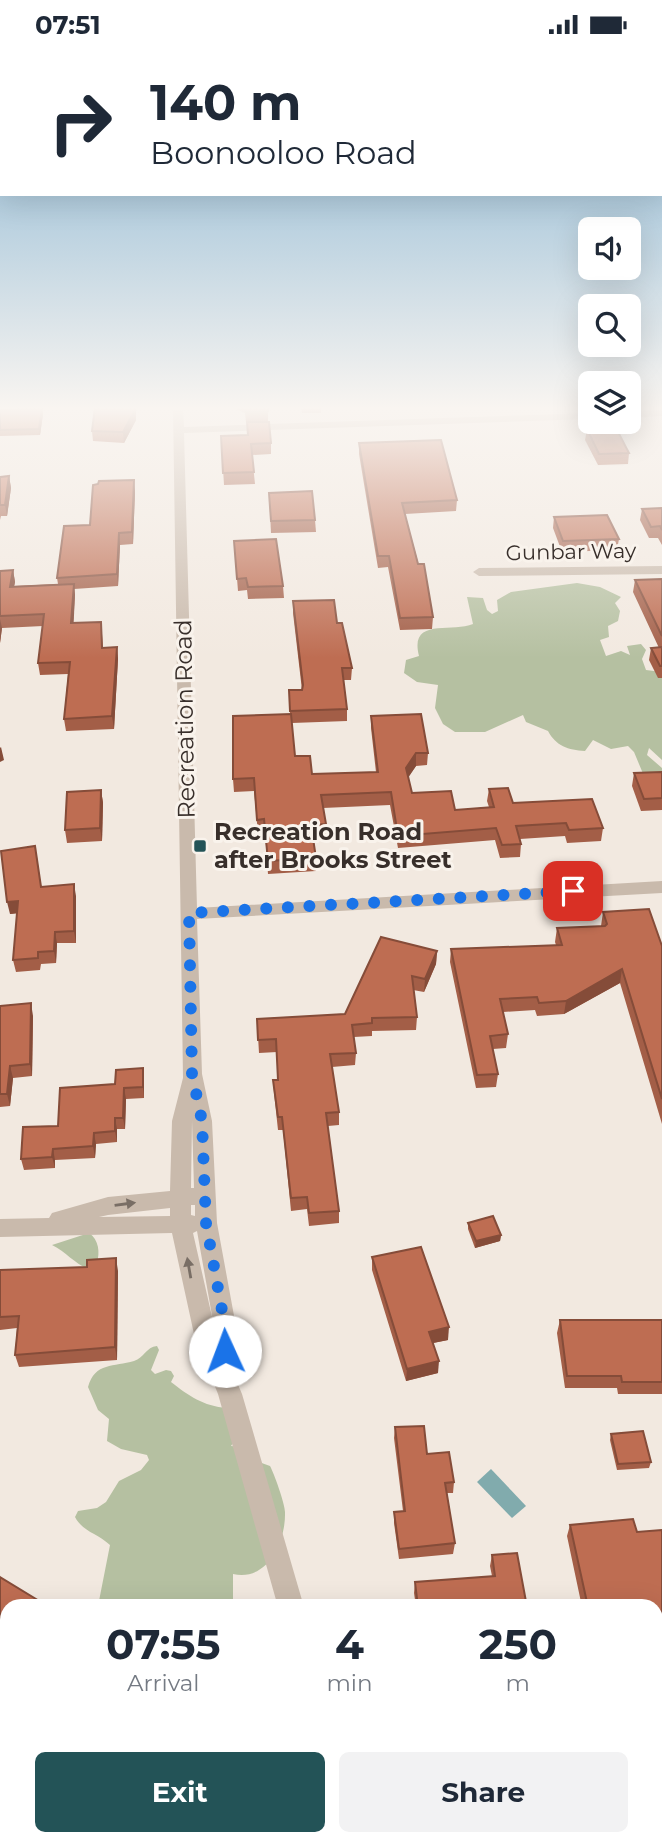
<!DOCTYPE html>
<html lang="en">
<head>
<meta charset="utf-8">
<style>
	:root { --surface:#fff; --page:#f2f2f3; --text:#1f2937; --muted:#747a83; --accent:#235357 }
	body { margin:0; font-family:Montserrat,sans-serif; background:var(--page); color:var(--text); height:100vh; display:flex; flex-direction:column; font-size:26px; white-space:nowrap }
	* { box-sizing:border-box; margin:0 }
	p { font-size:23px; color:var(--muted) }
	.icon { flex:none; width:38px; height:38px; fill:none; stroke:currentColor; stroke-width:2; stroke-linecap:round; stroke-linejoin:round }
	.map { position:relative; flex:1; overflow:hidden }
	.details { position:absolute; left:0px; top:1550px; width:663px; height:247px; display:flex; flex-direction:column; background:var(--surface); border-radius:21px 21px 0 0; box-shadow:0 7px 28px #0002 }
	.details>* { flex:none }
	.guide { position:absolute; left:0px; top:0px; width:663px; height:147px; box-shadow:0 7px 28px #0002; background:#fff; color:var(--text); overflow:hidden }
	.tools { position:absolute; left:578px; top:168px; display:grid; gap:14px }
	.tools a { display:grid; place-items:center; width:63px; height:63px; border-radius:10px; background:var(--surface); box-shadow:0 7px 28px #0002; font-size:35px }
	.pin { position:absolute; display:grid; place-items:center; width:60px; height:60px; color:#fff; margin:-30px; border-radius:14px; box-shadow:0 4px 10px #0006 }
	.me { position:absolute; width:77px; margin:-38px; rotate:358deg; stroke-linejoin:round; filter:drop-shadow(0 0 5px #0008) }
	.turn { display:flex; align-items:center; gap:24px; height:147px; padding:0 35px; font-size:32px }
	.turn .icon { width:91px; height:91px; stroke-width:2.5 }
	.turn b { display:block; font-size:49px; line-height:60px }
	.eta { display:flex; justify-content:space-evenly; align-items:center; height:119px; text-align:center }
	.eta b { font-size:42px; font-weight:700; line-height:49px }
	.primary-button { display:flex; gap:14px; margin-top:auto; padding:14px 35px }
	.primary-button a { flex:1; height:80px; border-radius:10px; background:var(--accent); color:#fff; font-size:28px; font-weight:700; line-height:80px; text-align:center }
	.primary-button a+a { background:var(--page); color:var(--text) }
	.status { display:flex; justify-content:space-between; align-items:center; height:49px; padding:0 35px; background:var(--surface); direction:ltr }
	.status svg { height:19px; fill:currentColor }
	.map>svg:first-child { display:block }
	.green { fill:#b5c0a1 }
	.water { fill:#81abad }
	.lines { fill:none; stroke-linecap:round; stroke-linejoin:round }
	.minor { fill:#c9baac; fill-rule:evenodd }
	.wall { fill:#a35e47 }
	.shaded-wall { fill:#854c39 }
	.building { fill:#be6d52; stroke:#854c39; stroke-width:2 }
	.oneway { fill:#796e65 }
	.route { stroke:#1a73e8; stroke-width:12; stroke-dasharray:0 21.6 }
	.poi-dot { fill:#235357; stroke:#f9f3ec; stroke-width:2.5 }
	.labels { text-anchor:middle; stroke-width:6; stroke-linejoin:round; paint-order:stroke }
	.far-street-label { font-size:21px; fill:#382f2b; stroke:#f9f3ec }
	.street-label { font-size:24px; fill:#382f2b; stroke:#f9f3ec }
	.poi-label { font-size:24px; font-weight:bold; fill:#382f2b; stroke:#f9f3ec; text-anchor:start }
</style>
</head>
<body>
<div class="status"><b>07:51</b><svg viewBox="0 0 49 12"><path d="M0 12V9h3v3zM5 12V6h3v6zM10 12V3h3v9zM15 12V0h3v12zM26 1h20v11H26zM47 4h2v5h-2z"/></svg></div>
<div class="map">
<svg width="662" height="1797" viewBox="0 0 662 1797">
	<rect width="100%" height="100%" fill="#f2e9e0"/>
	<!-- green -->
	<g class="green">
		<path d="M577,534L600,538L621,548L615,554L620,562L618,572L608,577L609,588L600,591L606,607L621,602L630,606L627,597L641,595L646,601L642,610L646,621L662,623V711L649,699L647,706L662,719V731L644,727L634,703L628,697L611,700L593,691L585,702C568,701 556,697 548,682L526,673L523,666L485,683H455L443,675L435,659L438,636L417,633L404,624L406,611L419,607C409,568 451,584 473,575L467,548L483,549L487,561L492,565L498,562L497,551L511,543Z"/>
		<path d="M89,1184C99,1191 100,1203 97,1214L88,1220C74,1214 66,1203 52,1196Z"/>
		<path d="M157,1297L159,1301L151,1321L155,1325L166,1321L171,1322L174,1327L171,1333C189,1347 203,1357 227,1359L238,1386L231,1397L243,1398L253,1411L270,1417C274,1424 285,1455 285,1463C286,1493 267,1533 233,1525V1558L98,1557L110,1496C97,1484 83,1483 75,1468L78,1462L97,1459L106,1453L119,1432L141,1421L149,1411L147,1406L121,1400L107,1392L109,1370L98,1361L88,1338C95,1313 114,1318 134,1312C144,1309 146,1298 157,1297Z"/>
		<polygon points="0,1689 7,1694 7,1790 100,1790 103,1797 0,1797"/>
	</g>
	<!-- water -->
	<polygon class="water" points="491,1420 526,1457 512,1469 477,1433"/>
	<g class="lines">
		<!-- minor -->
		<g class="minor">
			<path d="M173,358H183L184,378L590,364V370L184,384L197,859L662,832V844L197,870L202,1025L212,1072L217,1174L237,1283L233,1324L242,1345L304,1558H278L218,1345L194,1285L172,1184L0,1188V1170L49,1169L52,1164L108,1148L170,1142L172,1072L183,1029ZM192,1071L194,1139H191L192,1072ZM191,1156H195V1167L191,1166ZM170,1159V1167L99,1168L108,1166ZM197,1182L213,1272L193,1184Z"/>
			<polygon points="662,361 662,367 628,369 628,363"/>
			<polygon points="662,517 662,525 479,527 473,523 479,519"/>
			<polygon points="662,1683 662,1711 656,1712 656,1684"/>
			<polygon points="311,1790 341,1790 342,1797 312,1797"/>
		</g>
	</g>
	<!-- wall -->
	<g class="wall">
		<polygon points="231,358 268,358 268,372 246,373 245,364"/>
		<polygon points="301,358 321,358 321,364 302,364"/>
		<polygon points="0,361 43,365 40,386 0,387"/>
		<polygon points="136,371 124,394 93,392 92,382"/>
		<polygon points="247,373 271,394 271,405 252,406 255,435 224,436 221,387 248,386"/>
		<polygon points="587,380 629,404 628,415 598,416 585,391"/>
		<polygon points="359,394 457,451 456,462 405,465 433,568 432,580 400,581 388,518 378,519 359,405"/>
		<polygon points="9,427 11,439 7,467 1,467 0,471 0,428"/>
		<polygon points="135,442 133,495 120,496 118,537 74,540 75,546 73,574 102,585 103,599 117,598 118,610 114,680 66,682 64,670 68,625 40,626 38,614 43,577 2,579 0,594 0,522 13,521 15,533 14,537 58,535 57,529 90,476"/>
		<polygon points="269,444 315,471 316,483 271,484"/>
		<polygon points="662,459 662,496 658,489 649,489 640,471 642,460"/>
		<polygon points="554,468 619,490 617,501 562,503 553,479"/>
		<polygon points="234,492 283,537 284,549 248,550 247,541 238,542"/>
		<polygon points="662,530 662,629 658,629 649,611 651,599 659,599 633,543 635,531"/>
		<polygon points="293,552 337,574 352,619 351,631 343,631 347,660 347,672 292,674 295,707 312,725 376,723 371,679 371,667 428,704 427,716 416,717 408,728 412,744 455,761 489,758 487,752 489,740 513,754 603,779 601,792 567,794 565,787 520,790 521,795 520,808 500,809 495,791 398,799 390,756 323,759 326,775 326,788 313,789 316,809 316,822 268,825 265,783 258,784 254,742 234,743 233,730 290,665 289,641 302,641 293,564"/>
		<polygon points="662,723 662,761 641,762 632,737 634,724"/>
		<polygon points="101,741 103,754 102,792 67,794 65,781"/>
		<polygon points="37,808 41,838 76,847 76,894 57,894 56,914 41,915 40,921 16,923 13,911 17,864 10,865"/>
		<polygon points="603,863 662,897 662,1075 620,934 564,965 537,967 535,961 503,963 508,985 506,999 493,1000 498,1025 496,1038 476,1039 450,913 451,900 556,896 555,893 557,879 601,877"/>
		<polygon points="437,902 436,915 424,943 413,941 417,968 416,981 372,982 372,987 354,988 356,1004 355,1016 332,1018 339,1063 339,1076 328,1077 339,1162 339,1174 309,1177 307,1160 291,1162 283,1081 278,1081 274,1044 273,1031 278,1031 277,1003 259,1004 257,970 345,965"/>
		<polygon points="0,957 33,967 32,1027 13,1029 10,1057 0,1058"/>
		<polygon points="143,1019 144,1031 144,1049 126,1050 125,1080 117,1080 117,1093 96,1095 95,1109 55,1111 55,1119 24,1121 21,1110 58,1077 115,1035"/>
		<polygon points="468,1174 501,1186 500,1192 475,1199 468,1180"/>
		<polygon points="372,1208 448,1291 433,1294 438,1324 406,1332 372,1221"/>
		<polygon points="0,1221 118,1222 117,1311 19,1318 15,1306 17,1279 0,1281"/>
		<polygon points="560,1271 662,1271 662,1345 618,1345 617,1339 565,1339 557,1284"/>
		<polygon points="395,1378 427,1405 454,1433 453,1444 447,1444 455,1494 453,1505 399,1510 394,1474 394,1463 403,1462 394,1389"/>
		<polygon points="611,1385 651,1413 649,1419 617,1421 610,1391"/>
		<polygon points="570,1476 637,1483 662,1481 662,1585 656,1585 656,1558 582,1558 567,1487"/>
		<polygon points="492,1506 527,1558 416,1558 414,1544 415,1533 492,1527 490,1517"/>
		<polygon points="0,1528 7,1558 7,1688 0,1683"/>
		<polygon points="615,1790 649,1790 613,1795"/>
	</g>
	<!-- shaded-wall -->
	<g class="shaded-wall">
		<polygon points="135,358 136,358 136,371 124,394 123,383"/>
		<polygon points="42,359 43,365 40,386 39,380"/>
		<polygon points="9,427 11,439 7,467 5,456"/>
		<polygon points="134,431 135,442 133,495 132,483"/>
		<polygon points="119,484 120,496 118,537 117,525"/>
		<polygon points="13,521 15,533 12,549 10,538"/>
		<polygon points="74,535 75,546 73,586 71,574"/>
		<polygon points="0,570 2,579 0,594"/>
		<polygon points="117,598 118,610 114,680 112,667"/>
		<polygon points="1,698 4,711 0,713 0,699"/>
		<polygon points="416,704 416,717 406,732 406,719"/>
		<polygon points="101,741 103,754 102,792 100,779"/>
		<polygon points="74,835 76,847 76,894 74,882"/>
		<polygon points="18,852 20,864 10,865 7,853"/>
		<polygon points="55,883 57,894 56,914 54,902"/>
		<polygon points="437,902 436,915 424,943 425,930"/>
		<polygon points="622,920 620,934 564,965 566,952"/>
		<polygon points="31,954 33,967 32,1027 30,1015"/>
		<polygon points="10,1017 13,1029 10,1057 7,1045"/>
		<polygon points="143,1019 144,1031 144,1049 143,1038"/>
		<polygon points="124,1039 126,1050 125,1080 123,1069"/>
		<polygon points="115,1069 117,1080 117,1093 115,1082"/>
		<polygon points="94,1084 96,1095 95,1109 93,1097"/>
		<polygon points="53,1100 55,1111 55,1119 52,1108"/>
		<polygon points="501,1186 500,1192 475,1199 476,1192"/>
		<polygon points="116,1209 118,1222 117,1311 115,1298"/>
		<polygon points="449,1278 448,1291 428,1295 429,1283"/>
		<polygon points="439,1312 438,1324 406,1332 407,1320"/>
	</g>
	<!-- building -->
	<g class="building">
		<polygon points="95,358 135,358 135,361 123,383 92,382"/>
		<polygon points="245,358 268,358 268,362 246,363"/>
		<polygon points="42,359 39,380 0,381 0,361"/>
		<polygon points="247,373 269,373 271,394 251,395 254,423 223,424 221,387 248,386"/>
		<polygon points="616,379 629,404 599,405 587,380"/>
		<polygon points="441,391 457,451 402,454 418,515 424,515 433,568 400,569 389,507 378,507 359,394"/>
		<polygon points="9,427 5,456 0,456 0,428"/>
		<polygon points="134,431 132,483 119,484 117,525 57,529 64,477 90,476 93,436 98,435 99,432"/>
		<polygon points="312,442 315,471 271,472 269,444"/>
		<polygon points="662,459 662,481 660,477 651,478 642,460"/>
		<polygon points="607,466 619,490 563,492 554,468"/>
		<polygon points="276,490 283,537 248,538 246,529 237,530 234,492"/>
		<polygon points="13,521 10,538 74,535 71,574 101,573 102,599 117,598 112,667 64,670 70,613 38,614 44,565 0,567 0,522"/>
		<polygon points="662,530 662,587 635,531"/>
		<polygon points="334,551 337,574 342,574 352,619 342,619 347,660 290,662 289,641 302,641 303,636 293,552"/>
		<polygon points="662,598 662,617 660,617 651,599"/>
		<polygon points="291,665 295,707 310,707 312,725 378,723 371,667 421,665 428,704 416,704 406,719 412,744 451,742 455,761 494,758 489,740 508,739 513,754 592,750 603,779 569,781 566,774 516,777 521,795 502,796 496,779 398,787 391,743 321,746 326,775 311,776 316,809 268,812 264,770 257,771 254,729 233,730 233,667"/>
		<polygon points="662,723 662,749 644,750 634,724"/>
		<polygon points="101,741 100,779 65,781 67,743"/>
		<polygon points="35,797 41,838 74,835 74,882 55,883 54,902 38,903 38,909 13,911 18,852 7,853 1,802"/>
		<polygon points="649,860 662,897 662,1050 622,920 566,952 539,954 537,948 500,950 508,985 490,987 498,1025 477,1026 451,900 562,896 557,879 605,877 607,875 603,863"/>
		<polygon points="381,888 437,902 425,930 412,927 417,968 372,969 372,974 352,976 356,1004 330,1005 339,1063 326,1064 339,1162 309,1164 307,1148 291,1149 282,1068 278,1068 273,1031 278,1031 276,990 258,991 257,970 345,965"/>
		<polygon points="31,954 30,1015 10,1017 7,1045 0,1045 0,957"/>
		<polygon points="143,1019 143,1038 124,1039 123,1069 115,1069 115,1082 94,1084 93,1097 53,1100 52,1108 21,1110 23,1078 58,1077 60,1039 115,1035 116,1021"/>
		<polygon points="493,1167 501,1186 476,1192 468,1174"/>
		<polygon points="421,1198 449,1278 429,1283 439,1312 407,1320 372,1208"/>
		<polygon points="116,1209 115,1298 15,1306 19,1267 0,1268 0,1221 87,1218 87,1211"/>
		<polygon points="560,1271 662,1271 662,1333 622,1333 621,1327 567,1327"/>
		<polygon points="424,1377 427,1405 449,1403 454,1433 445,1434 455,1494 399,1500 394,1463 405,1462 395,1378"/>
		<polygon points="643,1382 651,1413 618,1415 611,1385"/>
		<polygon points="633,1470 637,1483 662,1481 662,1575 656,1575 656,1558 588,1558 570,1476"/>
		<polygon points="517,1504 527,1558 418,1558 415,1533 495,1527 492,1506"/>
		<polygon points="0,1528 49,1558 7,1558 7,1676 0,1671"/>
		<rect x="156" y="1790" width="75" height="7"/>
		<polygon points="618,1790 649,1790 650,1797 599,1797 619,1794"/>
	</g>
	<!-- one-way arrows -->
	<defs><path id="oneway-solid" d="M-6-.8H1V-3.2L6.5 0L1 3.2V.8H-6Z" transform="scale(1.75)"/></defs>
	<g class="oneway">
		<use href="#oneway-solid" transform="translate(125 1155) rotate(-8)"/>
		<use href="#oneway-solid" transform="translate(189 1219) rotate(-100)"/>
	</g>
	<!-- sky -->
	<linearGradient id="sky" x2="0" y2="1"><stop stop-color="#7fb0d0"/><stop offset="0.59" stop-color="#f9f5f1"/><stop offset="1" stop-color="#f9f5f1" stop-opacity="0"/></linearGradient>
	<rect width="662" height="609" fill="url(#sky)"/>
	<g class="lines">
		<!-- route -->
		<polyline class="route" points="225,1302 226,1283 206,1174 202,1072 192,1025 189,864 573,842"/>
	</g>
	<!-- markers -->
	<rect class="poi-dot" x="193" y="790" width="14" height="14" rx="3.5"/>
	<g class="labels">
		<!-- far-street labels -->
		<g class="far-street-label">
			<text transform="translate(571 503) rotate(-1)" y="7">Gunbar Way</text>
		</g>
		<!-- street labels -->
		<g class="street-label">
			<text transform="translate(185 670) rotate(-91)" y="8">Recreation Road</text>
		</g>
		<!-- poi labels -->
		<g class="poi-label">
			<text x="214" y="791">Recreation Road<tspan x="214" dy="28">after Brooks Street</tspan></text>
		</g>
	</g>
</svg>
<div class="tools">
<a><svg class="icon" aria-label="sound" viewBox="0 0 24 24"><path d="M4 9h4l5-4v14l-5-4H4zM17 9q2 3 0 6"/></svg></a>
<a><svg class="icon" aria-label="search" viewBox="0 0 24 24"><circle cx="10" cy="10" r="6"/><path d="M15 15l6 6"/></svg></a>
<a><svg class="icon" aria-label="layers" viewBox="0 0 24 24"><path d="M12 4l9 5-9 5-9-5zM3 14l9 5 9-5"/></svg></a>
</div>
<div class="pin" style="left:573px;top:842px;background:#d93025"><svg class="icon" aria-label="arrive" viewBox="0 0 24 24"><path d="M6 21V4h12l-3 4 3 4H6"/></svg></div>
<svg class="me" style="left:225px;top:1302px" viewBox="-20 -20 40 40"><circle r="19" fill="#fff"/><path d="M0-13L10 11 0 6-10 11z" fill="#1a73e8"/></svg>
<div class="guide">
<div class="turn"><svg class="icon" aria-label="right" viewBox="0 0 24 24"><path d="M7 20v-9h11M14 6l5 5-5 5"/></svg><div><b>140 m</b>Boonooloo Road</div></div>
</div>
<section class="details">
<div class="eta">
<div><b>07:55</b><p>Arrival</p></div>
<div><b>4</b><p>min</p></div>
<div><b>250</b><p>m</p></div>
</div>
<div class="primary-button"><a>Exit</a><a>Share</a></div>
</section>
</div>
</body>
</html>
